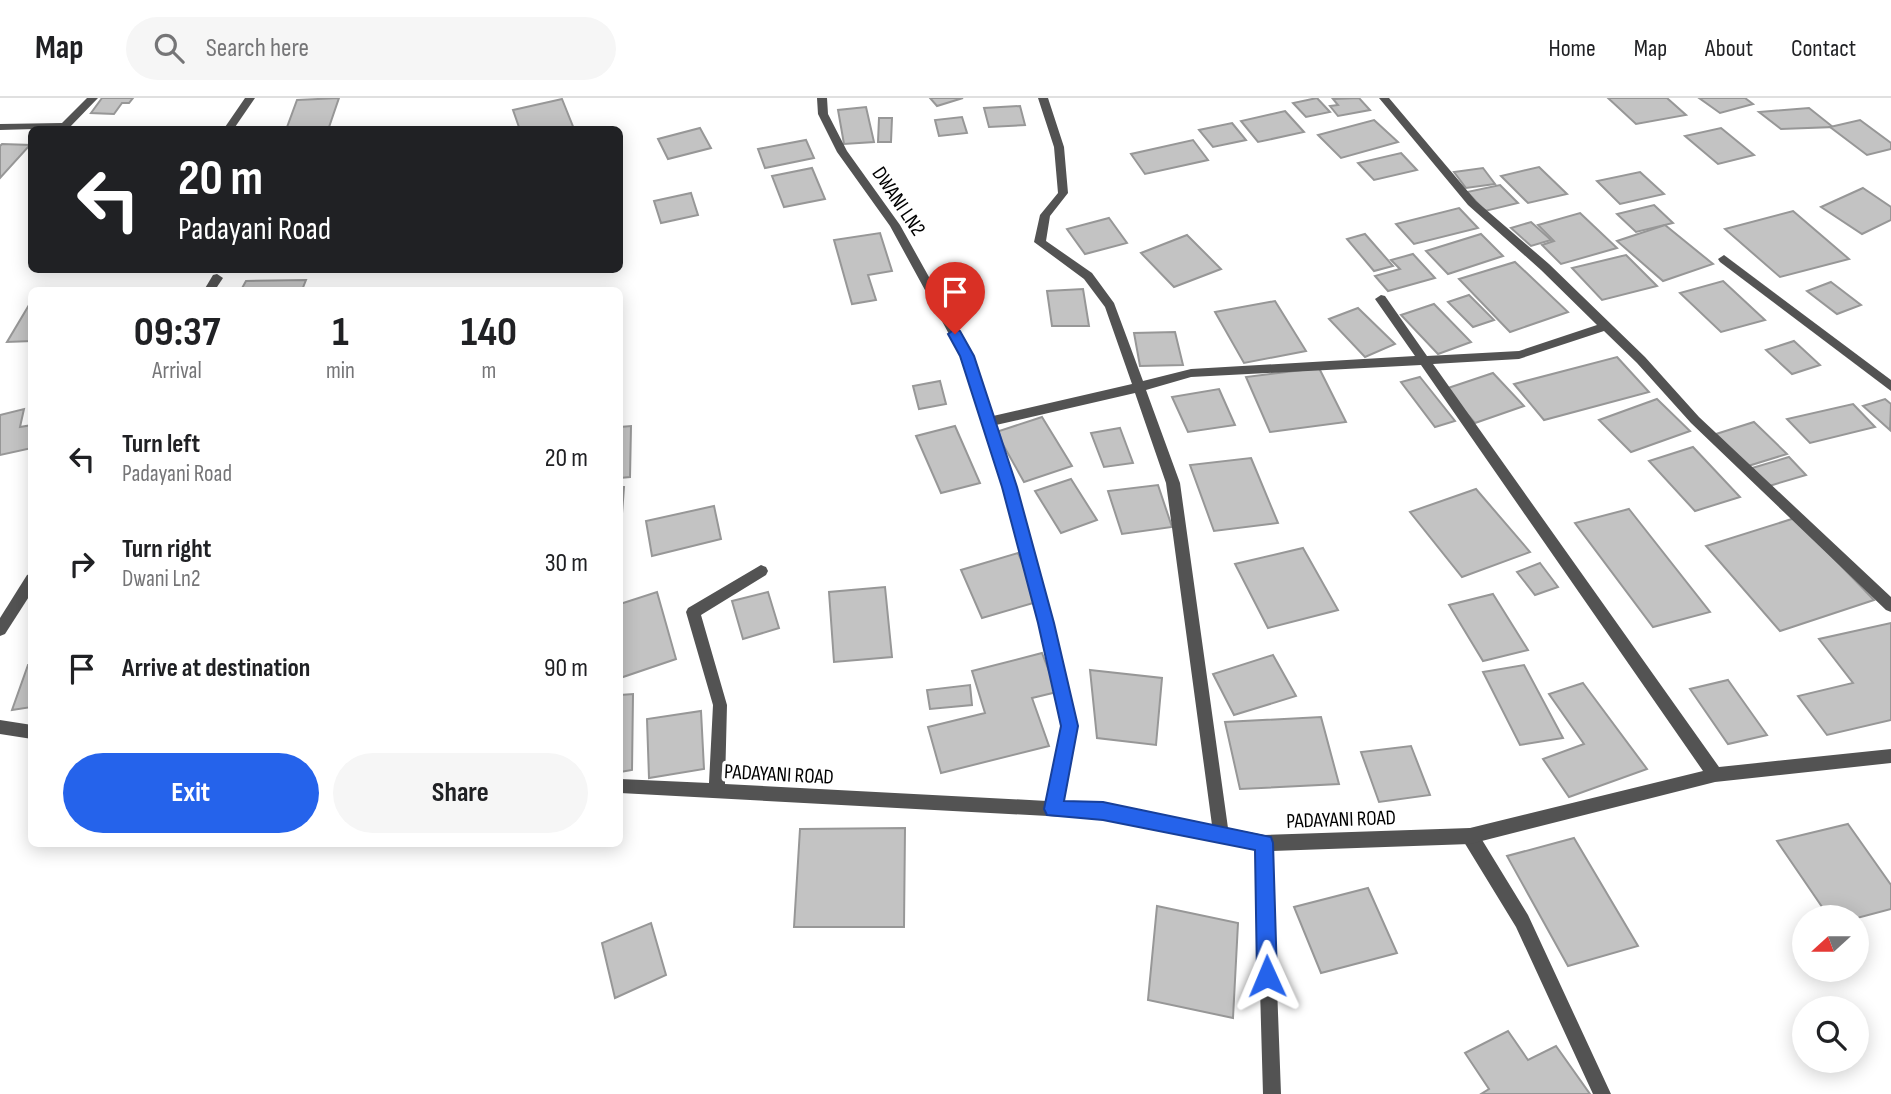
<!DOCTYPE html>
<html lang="en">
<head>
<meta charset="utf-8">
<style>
	:root { --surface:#fff; --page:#f6f6f6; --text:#202124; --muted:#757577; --line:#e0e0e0; --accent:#2563eb }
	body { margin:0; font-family:"Sofia Sans Condensed",sans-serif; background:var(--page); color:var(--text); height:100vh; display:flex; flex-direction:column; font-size:26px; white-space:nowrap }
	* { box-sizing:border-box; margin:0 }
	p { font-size:23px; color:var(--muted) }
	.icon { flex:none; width:38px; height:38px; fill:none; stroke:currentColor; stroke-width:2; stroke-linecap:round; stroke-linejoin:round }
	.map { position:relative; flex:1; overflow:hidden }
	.sheet { position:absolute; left:28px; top:189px; width:595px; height:560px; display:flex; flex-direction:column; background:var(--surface); border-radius:10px; box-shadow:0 4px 18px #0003 }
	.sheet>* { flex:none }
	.hud { position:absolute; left:28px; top:28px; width:595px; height:147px; border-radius:10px; box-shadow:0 4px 18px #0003; background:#202124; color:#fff; overflow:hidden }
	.needle { width:46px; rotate:249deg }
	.buttons { position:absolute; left:1792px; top:807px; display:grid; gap:14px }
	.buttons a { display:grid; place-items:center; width:77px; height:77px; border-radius:50%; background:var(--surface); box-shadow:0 4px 18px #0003; font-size:35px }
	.pin { position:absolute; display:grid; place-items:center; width:60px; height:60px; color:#fff; margin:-72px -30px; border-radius:50% 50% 50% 0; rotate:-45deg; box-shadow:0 0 7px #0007 }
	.pin .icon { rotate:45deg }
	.me { position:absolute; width:77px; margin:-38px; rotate:359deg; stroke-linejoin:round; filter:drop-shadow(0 0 5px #0008) }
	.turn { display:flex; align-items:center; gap:24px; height:147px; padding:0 35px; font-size:32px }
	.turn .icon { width:91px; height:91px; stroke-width:2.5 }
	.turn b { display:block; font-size:49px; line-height:60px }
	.eta { display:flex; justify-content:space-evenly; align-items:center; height:119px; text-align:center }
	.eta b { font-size:42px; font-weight:700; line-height:49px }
	.action { display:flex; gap:14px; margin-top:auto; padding:14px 35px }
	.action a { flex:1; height:80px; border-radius:42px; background:var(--accent); color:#fff; font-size:28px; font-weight:700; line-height:80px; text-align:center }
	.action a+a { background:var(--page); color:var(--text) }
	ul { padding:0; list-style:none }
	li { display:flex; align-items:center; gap:21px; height:105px; padding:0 35px }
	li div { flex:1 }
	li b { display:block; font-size:26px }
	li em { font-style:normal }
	header { display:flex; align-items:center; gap:42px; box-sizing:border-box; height:98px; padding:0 35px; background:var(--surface); border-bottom:2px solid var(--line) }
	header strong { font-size:33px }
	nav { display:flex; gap:38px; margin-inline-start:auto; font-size:24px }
	.search { width:490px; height:63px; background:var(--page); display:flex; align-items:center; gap:18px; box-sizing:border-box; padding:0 24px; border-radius:38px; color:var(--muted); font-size:26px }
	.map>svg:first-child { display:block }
	.building { fill:#c3c3c3; stroke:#979797; stroke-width:2 }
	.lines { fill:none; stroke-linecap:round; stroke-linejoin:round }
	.service { fill:#535353; fill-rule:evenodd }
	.minor { fill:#535353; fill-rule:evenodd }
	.route { fill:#2563eb; stroke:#184099; stroke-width:2 }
	.labels { text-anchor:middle; stroke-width:7; stroke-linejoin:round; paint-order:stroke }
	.street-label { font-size:21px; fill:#000; stroke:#fff }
</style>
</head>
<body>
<header>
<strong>Map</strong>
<div class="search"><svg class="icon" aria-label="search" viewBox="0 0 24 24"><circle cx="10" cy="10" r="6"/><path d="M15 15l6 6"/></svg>Search here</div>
<nav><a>Home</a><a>Map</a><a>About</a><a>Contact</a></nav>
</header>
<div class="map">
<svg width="1891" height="996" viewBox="0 0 1891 996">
	<rect width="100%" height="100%" fill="#fff"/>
	<!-- building -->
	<g class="building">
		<polygon points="102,0 133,0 129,5 122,5 114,16 91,15"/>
		<polygon points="339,0 328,32 286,32 297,2"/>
		<polygon points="930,0 963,0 937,8"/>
		<polygon points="1317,0 1330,14 1306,19 1293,5"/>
		<polygon points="1359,0 1370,12 1338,18 1330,8 1338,7 1333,1"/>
		<polygon points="1608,0 1667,0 1686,17 1636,26"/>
		<polygon points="1699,0 1745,0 1753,6 1720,15"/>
		<polygon points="562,1 574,31 520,32 513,12"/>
		<polygon points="1020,8 1025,27 989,29 984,10"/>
		<polygon points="866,9 874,44 844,46 838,12"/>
		<polygon points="1809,10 1833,29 1781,31 1759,14"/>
		<polygon points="1285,13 1304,34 1258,44 1241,23"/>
		<polygon points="962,19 967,35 939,38 935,22"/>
		<polygon points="879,20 892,20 891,44 878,44"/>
		<polygon points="1374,22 1398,44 1341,60 1318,37"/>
		<polygon points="1860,22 1891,45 1891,51 1867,57 1830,29"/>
		<polygon points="1232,25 1246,42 1213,49 1199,32"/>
		<polygon points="700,30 711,50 668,61 658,41"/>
		<polygon points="1721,30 1754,57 1718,66 1685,38"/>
		<polygon points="806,42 814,60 765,70 758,51"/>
		<polygon points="1193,42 1208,62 1145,76 1131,56"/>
		<polygon points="2,46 30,47 0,80 0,48"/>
		<polygon points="1401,55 1417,72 1374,82 1358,65"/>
		<polygon points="1539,69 1567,96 1528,105 1501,78"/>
		<polygon points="812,70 825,101 784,109 772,78"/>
		<polygon points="1483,70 1495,86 1466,90 1454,74"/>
		<polygon points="1640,74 1664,96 1620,106 1597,83"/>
		<polygon points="1500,87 1518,105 1485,113 1467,94"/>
		<polygon points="1863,90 1891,109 1891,122 1862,136 1821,109"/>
		<polygon points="691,95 698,117 661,125 654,103"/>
		<polygon points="1654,107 1673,125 1636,134 1617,116"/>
		<polygon points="1459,110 1478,130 1414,146 1396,126"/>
		<polygon points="1793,113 1849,161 1780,179 1725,131"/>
		<polygon points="1580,115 1617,150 1561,166 1542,147 1554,143 1538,127"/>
		<polygon points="1109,120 1127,145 1085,156 1067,131"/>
		<polygon points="1531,124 1551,142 1531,148 1511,130"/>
		<polygon points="1665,127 1713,166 1663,183 1617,143"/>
		<polygon points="880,135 892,173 868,177 876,202 852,206 834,142"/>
		<polygon points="1365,136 1393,168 1374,173 1347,141"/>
		<polygon points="1481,136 1503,158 1448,176 1426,153"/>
		<polygon points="1187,137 1221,171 1174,189 1141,155"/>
		<polygon points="1413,156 1435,180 1388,193 1375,178 1400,171 1391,162"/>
		<polygon points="1626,157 1657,188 1602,202 1572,170"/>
		<polygon points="1515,164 1568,214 1510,234 1459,181"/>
		<polygon points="306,182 302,192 241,192 246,183"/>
		<polygon points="1723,183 1765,222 1721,234 1680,195"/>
		<polygon points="1831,184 1861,207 1837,216 1807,193"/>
		<polygon points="187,190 185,192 93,192 94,191"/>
		<polygon points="1083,191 1089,228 1052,228 1047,193"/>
		<polygon points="1469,197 1494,222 1473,229 1448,204"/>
		<polygon points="1275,203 1306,253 1244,265 1215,214"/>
		<polygon points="1434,206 1471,244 1438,256 1401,217"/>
		<polygon points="29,207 32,207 32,243 7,244"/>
		<polygon points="1358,210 1395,246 1365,259 1329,221"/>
		<polygon points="1175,234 1183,267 1140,268 1134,235"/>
		<polygon points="1794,243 1820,267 1792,276 1766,252"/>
		<polygon points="1617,259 1649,294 1544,322 1514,286"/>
		<polygon points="1319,270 1346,324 1270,334 1246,279"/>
		<polygon points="1493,275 1524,308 1475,325 1445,291"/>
		<polygon points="1420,279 1455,323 1435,329 1401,284"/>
		<polygon points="940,283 946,306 919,311 913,288"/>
		<polygon points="1219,291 1235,327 1188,334 1172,299"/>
		<polygon points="1657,301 1690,333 1631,354 1599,322"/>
		<polygon points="1885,301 1891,306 1890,332 1863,308"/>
		<polygon points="1853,306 1875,329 1810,345 1787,321"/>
		<polygon points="24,311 20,329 32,327 32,350 0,357 0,317"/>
		<polygon points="1042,319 1072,368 1024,384 996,334"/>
		<polygon points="1754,324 1787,356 1748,368 1716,336"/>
		<polygon points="631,328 630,379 620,380 620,329"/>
		<polygon points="955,328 980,385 941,395 916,338"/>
		<polygon points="1120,330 1133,365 1104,369 1091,335"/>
		<polygon points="1693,349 1740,399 1695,413 1649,363"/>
		<polygon points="1789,359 1806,377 1769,388 1752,370"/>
		<polygon points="1251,360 1278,425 1214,433 1190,367"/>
		<polygon points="1071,381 1097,422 1061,435 1035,393"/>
		<polygon points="1158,387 1172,429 1122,436 1108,393"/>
		<polygon points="620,389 624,389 620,442"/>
		<polygon points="1476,391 1530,454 1462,479 1410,414"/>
		<polygon points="714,408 721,441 652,458 646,423"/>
		<polygon points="1629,411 1710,514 1653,529 1575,425"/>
		<polygon points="1795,420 1874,502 1780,533 1706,448"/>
		<polygon points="1303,450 1338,512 1268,530 1235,466"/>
		<polygon points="1018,455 1040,503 982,520 961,472"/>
		<polygon points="1540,465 1558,489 1535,497 1517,474"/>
		<polygon points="885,489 892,559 834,564 829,494"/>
		<polygon points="657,494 676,561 620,580 620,506"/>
		<polygon points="768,494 779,530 743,541 732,503"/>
		<polygon points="1493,496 1528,552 1483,563 1449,507"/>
		<polygon points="1891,525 1891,622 1827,637 1798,598 1853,585 1819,541"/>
		<polygon points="1042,555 1057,594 1032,600 1049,648 941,675 928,629 985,615 972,573"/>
		<polygon points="1273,557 1296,598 1234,617 1213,576"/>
		<polygon points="28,567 32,567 32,609 12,612"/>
		<polygon points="1524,567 1563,640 1520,647 1483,574"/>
		<polygon points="1090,572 1162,580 1156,647 1097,640"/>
		<polygon points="1728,582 1767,637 1728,646 1690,591"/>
		<polygon points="1583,585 1647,671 1569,699 1543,661 1584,646 1549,596"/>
		<polygon points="970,587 972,607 930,611 927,592"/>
		<polygon points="633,596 632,672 620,674 620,597"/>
		<polygon points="701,613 704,671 649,680 647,621"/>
		<polygon points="1321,619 1339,686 1240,691 1225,624"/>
		<polygon points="1411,648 1430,697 1379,704 1361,654"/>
		<polygon points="1848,726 1891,787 1891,811 1857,820 1829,819 1777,743"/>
		<polygon points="905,730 904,829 794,829 800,731"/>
		<polygon points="1574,740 1638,848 1568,868 1507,758"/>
		<polygon points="1368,790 1397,855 1321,875 1294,809"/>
		<polygon points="1157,808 1238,825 1233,920 1148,902"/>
		<polygon points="651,825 666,877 615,900 602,845"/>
		<polygon points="1508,933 1528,962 1556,948 1590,996 1481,996 1489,991 1465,955"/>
	</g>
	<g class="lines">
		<!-- service -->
		<polygon class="service" points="1470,730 1476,732 1528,817 1611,996 1593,996 1516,829 1464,744 1462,738 1464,732"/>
		<!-- minor -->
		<g class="minor">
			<polygon points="87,0 98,0 69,30 0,32 0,26 62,25"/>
			<polygon points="245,0 255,0 233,32 223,32"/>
			<path d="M817,0H827L828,16L847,53L900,127L973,258L993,318L1132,286L1105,209L1084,181L1034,144L1040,117L1058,95L1054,49L1038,0H1048L1064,49L1068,95L1050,118L1046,143L1092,175L1114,205L1143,283L1191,271L1415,258L1375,201L1381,197L1385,198L1427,258L1519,253L1597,227L1541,172L1468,107L1379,0H1389L1476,103L1549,166L1645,259L1699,319L1891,499V514L1886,512L1691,325L1637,265L1604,233L1519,261L1433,266L1719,669L1891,651V665L1715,684L1470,746L1272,753L1281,996H1263L1256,751L1103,721L620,695V681L709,685L713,607L686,514L688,510L761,467L766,469L768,473L766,477L701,517L727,607L725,686L1047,703L1061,628L1039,525L1003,389L961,258L890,128L837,54L818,16ZM1421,267L1703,673L1470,730L1264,737L1228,730L1180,385L1146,292L1191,279ZM1135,295L1166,385L1212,727L1103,705L1062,703L1077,628L1053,525L1017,389L996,327Z"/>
			<polygon points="1724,157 1891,282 1891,293 1720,164 1718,161"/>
			<polygon points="217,176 223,180 215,192 204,192 213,177"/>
			<polygon points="32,475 32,494 5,536 0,538 0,520 27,477"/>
			<polygon points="0,622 32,627 32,641 0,636"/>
		</g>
	</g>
	<!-- route -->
	<polygon class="route" points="955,231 960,233 974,258 1017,389 1054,525 1078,628 1064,703 1103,704 1271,739 1273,745 1277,878 1274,885 1267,887 1260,885 1257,878 1255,752 1103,722 1047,717 1044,711 1061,628 1038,525 1002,389 960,258 948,236"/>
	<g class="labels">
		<!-- street labels -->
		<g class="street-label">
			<text transform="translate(899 103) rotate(56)" y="7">DWANI LN2</text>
			<text transform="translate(779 676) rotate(3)" y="7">PADAYANI ROAD</text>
			<text transform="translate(1341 721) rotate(-2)" y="7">PADAYANI ROAD</text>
		</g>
	</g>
</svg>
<div class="buttons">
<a><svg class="needle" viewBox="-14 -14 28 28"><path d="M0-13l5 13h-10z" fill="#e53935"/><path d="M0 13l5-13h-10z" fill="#757577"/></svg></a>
<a><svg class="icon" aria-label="search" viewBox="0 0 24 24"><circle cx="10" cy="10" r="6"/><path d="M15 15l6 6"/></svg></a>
</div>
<div class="pin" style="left:955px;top:236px;background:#d93025"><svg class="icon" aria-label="arrive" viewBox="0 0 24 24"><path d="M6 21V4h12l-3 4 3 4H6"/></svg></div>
<svg class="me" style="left:1267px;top:878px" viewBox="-20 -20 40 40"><path d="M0-17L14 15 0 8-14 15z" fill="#2563eb" stroke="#fff" stroke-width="4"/></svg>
<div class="hud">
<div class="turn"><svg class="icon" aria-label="left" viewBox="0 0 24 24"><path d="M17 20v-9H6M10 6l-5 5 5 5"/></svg><div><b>20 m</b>Padayani Road</div></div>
</div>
<section class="sheet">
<div class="eta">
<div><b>09:37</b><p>Arrival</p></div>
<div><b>1</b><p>min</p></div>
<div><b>140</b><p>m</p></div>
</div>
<ul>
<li><svg class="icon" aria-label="left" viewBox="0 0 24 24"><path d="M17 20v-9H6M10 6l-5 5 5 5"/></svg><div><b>Turn left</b><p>Padayani Road</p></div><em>20 m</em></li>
<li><svg class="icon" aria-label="right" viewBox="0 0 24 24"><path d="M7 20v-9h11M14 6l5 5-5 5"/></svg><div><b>Turn right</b><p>Dwani Ln2</p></div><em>30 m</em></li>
<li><svg class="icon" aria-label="arrive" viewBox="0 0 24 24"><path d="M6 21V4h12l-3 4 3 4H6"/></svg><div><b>Arrive at destination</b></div><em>90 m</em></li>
</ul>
<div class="action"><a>Exit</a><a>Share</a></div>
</section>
</div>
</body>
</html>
